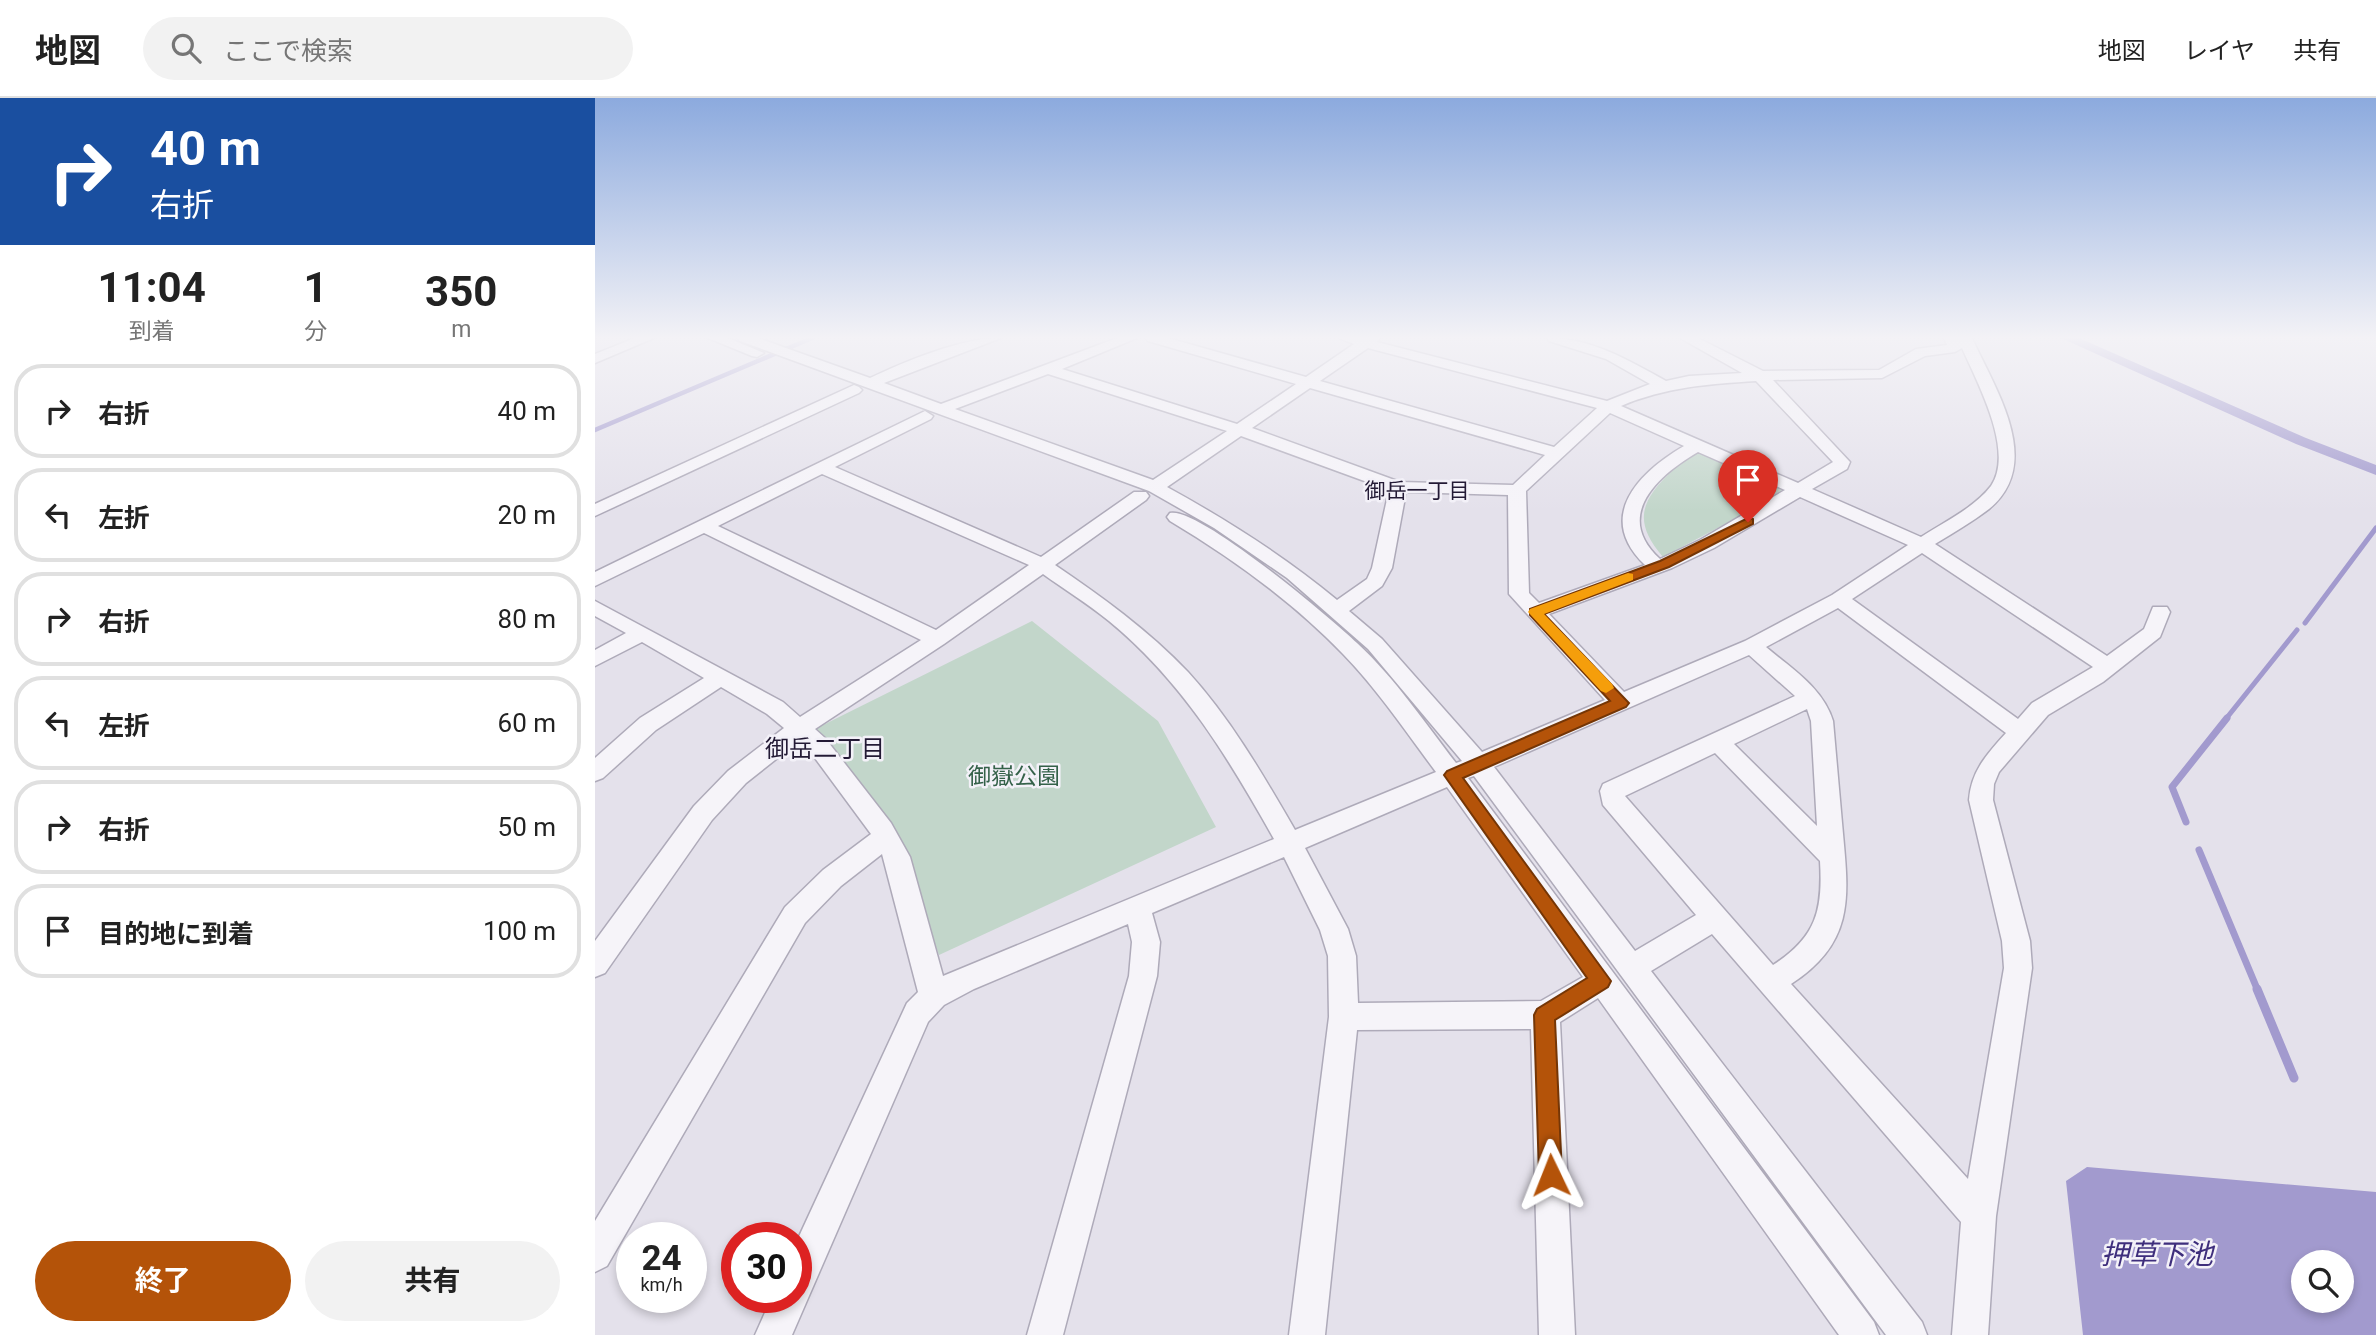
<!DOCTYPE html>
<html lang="ja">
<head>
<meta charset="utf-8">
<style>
	:root { --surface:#fff; --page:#f2f2f2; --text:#222; --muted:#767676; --line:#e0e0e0; --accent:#b45309 }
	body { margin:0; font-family:Roboto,"Noto Sans JP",sans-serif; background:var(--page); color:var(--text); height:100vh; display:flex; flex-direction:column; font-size:26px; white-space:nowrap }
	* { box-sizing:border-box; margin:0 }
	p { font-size:23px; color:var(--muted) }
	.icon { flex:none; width:38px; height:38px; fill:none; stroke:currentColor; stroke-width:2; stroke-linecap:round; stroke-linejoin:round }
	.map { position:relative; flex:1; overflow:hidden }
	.panel { display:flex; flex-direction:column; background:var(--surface); width:595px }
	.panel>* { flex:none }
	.hud { background:#1a4fa0; color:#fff; overflow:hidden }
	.controls { position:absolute; left:1696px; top:1152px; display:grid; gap:14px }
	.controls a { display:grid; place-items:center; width:63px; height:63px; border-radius:50%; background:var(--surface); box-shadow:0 4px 10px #0003; font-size:35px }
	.speed { position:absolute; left:21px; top:1124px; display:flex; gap:14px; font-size:35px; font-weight:700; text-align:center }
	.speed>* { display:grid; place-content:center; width:91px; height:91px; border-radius:50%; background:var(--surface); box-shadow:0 4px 10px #0003; line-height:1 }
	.speed small { font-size:18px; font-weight:400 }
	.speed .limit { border:10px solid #d22; background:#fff; color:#111 }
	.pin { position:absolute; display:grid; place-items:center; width:60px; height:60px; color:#fff; margin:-72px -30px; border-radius:50% 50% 50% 0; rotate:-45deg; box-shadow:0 0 7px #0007 }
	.pin .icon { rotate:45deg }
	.me { position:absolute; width:77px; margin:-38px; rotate:358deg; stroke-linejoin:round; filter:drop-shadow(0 0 5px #0008) }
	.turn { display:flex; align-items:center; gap:24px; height:147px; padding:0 35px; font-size:32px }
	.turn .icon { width:91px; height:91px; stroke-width:2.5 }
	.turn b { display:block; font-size:49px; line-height:60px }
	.eta { display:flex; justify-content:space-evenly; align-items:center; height:119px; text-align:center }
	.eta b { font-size:42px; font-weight:700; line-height:49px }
	.primary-button { display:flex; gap:14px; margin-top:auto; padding:14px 35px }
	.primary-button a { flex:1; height:80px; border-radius:42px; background:var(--accent); color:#fff; font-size:28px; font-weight:700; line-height:80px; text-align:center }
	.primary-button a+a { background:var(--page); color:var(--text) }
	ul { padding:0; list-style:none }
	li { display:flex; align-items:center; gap:21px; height:94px; margin:0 14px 10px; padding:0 21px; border:4px solid var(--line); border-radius:28px }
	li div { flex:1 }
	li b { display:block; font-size:26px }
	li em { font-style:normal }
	header { display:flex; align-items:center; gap:42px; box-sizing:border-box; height:98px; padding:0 35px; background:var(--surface); border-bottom:2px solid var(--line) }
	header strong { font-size:33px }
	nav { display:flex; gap:38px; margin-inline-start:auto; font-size:24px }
	.search { width:490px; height:63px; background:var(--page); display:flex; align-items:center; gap:18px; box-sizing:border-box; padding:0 24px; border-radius:38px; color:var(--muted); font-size:26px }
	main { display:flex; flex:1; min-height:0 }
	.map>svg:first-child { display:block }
	.green { fill:#c2d6ca }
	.water { fill:#a29ace; fill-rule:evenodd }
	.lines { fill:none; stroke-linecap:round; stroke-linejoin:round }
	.stream-far3 { stroke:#a29ace; stroke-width:4.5 }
	.stream-far2 { stroke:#a29ace; stroke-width:5 }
	.stream-far1 { stroke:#a29ace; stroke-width:7 }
	.stream { stroke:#a29ace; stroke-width:9 }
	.canal { fill:#a29ace; fill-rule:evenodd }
	.minor-casing { stroke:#aeaab9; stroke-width:3 }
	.minor { fill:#f6f4f9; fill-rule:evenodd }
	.route { fill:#b45309; stroke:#753606; stroke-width:2 }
	.slow { fill:#f59e0b }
	.labels { text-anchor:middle; stroke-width:5; stroke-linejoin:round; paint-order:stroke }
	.far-neighbourhood-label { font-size:21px; fill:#231a35; stroke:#f3f1f8 }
	.park-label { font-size:23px; fill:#346149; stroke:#f3f1f8 }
	.neighbourhood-label { font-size:24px; fill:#231a35; stroke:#f3f1f8 }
	.near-water-label { font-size:28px; font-style:italic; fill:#3e2e7c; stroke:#f3f1f8 }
</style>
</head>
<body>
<header>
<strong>地図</strong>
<div class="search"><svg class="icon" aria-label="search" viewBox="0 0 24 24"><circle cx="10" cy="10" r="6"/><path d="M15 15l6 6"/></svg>ここで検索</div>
<nav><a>地図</a><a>レイヤ</a><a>共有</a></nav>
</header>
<main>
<section class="panel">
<div class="hud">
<div class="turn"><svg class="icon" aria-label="right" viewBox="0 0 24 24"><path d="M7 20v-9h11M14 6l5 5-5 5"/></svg><div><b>40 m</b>右折</div></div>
</div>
<div class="eta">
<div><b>11:04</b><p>到着</p></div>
<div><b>1</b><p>分</p></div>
<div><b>350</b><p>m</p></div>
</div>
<ul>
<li><svg class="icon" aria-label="right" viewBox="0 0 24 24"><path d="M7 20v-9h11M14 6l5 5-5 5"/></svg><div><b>右折</b></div><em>40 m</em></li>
<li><svg class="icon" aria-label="left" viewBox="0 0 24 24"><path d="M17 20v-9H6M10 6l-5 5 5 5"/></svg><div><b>左折</b></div><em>20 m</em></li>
<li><svg class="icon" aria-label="right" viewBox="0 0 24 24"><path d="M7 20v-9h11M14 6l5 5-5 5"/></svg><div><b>右折</b></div><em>80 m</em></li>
<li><svg class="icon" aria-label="left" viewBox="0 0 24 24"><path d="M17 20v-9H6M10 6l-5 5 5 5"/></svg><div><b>左折</b></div><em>60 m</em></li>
<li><svg class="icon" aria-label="right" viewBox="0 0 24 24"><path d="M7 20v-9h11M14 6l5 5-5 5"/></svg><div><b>右折</b></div><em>50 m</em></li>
<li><svg class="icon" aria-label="arrive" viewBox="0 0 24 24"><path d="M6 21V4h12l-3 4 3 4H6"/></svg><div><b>目的地に到着</b></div><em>100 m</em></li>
</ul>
<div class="primary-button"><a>終了</a><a>共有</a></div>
</section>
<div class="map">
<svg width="1781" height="1237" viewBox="0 0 1781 1237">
	<rect width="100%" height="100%" fill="#e4e1eb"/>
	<!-- green -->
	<g class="green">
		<path d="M1104,353L1187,392L1149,416L1068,459C1037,423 1046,402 1078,372C1086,364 1092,356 1104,353Z"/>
		<polygon points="437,523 563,623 621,729 344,857 297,728 218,632"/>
	</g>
	<!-- water -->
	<path class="water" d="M1492,1069L1781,1094V1237H1488L1471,1083ZM1708,1164H1746V1202H1708Z"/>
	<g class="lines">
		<!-- stream-far3 -->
		<polyline class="stream-far3" points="0,332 217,240"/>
		<!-- stream-far2 -->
		<g class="stream-far2">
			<polyline points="1710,525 1781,430"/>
			<polyline points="1630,622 1702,532"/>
		</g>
		<!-- stream-far1 -->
		<g class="stream-far1">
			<polyline points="1591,724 1577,689 1632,620"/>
			<polyline points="1604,752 1663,893"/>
		</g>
		<!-- stream -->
		<polyline class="stream" points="1662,891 1699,980"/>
		<!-- canal -->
		<polygon class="canal" points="1466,240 1484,240 1711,340 1781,367 1781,377 1701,346"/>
		<defs>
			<g id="minor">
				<polygon points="40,240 59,240 0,265 0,256"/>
				<polygon points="113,240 133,240 169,255 162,259 157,258"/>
				<path d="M143,240H163L275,280C311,263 366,240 406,240L289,285L346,306L522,240H542L467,271L642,326L701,286L553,243L551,240H573L711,279L759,246L744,240H785L782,244L1012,303L1055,286L1011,261L954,243L952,240C997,240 1033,262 1071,283L1094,278L1147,275L1085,240H1103L1168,273L1284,272L1321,251L1352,247L1349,240H1377C1400,291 1450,365 1394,411C1377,424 1358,435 1340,446L1512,558L1549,531L1558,509H1572L1575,514L1565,539L1508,584L1453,617L1404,674L1399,686L1398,702L1435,843L1437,870L1401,1118L1393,1237H1357L1366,1124L1117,836L1056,873L1327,1224L1332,1237H1291L879,678L873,680L1279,1224L1284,1237H1244L1003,900L965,924L980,1237H944L936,931L762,932L730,1237H694L734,919L733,858L725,832L689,759L557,815L565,844L562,878L468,1237H432L534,878L537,844L533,826L379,891L349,907L333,924L197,1237H160L177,1199H201V1145L312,905L323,894L287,756L246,788L210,825L12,1168L0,1174V1123L190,809L228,772L276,736L214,652L204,643L151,685L117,722L10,875L0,879V843L99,708L133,673L189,630L172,616L126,589L61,632L8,680L0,683V660L45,620L109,580L47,544L0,568V552L31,535L0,518V503L188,604L205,619L326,542L109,435L0,488V474L330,313L338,318L336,321L240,369L446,459L539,394H551L554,398L551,402L460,467C507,499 553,532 593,574C636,621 668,677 700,732L841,674C811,634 783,592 748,556C698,504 637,460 575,423L572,419L575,415C603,408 737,521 762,545C800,580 830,625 861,665L867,663L773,551L692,480L619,430L554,393L145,243ZM773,250L1002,310L959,349L725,283ZM1367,250C1382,284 1420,353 1396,388C1379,410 1349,424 1326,439L1217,391L1252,371L1255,364L1178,282L1287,280L1330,258L1360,254ZM453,276L632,333L558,382L360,311ZM1161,283L1238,364L1203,385L1026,308C1070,289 1114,286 1161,283ZM715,290L950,357L918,387L805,384L657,330ZM1015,315L1089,348C1043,375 1000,419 1050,467L944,505L934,495L931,393ZM646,338L794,392L777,470L772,481L742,502C689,458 632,422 572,389ZM1103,354L1190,392L1105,442L1065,461C1018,418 1062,378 1103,354ZM227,376L434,467L341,532L123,428ZM811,394L913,397L914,496L1010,602L887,654L787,541L754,513L787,488L797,470ZM1205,399L1313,447L1237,497L1150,543L1029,594L954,516L1077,470L1119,450ZM1327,455L1498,569L1437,605L1423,621L1257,501ZM448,476C469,491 493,506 514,523C587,583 633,659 679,741L348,878L315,759L296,725L230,640L220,631L349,546ZM1243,510L1411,635C1392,656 1376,673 1374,702L1407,843L1409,870L1373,1081L1196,886C1263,843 1253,794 1247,725C1244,691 1241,657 1238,623C1228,590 1197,571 1171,549ZM1154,557L1200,598L1008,686L1005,693L1008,707L1101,817L1040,853L899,669ZM1212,611L1216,623L1222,728L1139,646ZM1120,655L1225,763C1228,813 1221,839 1178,867L1030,698ZM852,689L988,879L946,903L763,905L761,858L753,831L710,750Z"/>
				<polygon points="259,287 264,289 267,292 264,295 0,418 0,406"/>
			</g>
		</defs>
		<!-- minor casing -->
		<use href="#minor" class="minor-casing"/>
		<!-- minor -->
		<use href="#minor" class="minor"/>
	</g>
	<!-- sky -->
	<linearGradient id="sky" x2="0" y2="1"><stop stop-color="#8caade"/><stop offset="0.58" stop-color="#f3f2f6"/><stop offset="1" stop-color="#f3f2f6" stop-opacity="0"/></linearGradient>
	<rect width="1781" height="413" fill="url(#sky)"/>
	<!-- route -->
	<polygon class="route" points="1153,420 1158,421 1158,426 1074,469 949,516 1034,605 1031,609 868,680 1016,883 1013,889 960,922 967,1077 964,1085 956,1089 948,1085 944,1077 939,917 942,911 992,880 849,677 852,673 1015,603 935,517 935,511 1065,463"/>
	<!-- slow -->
	<polygon class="slow" points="1033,475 1038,476 1038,482 949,516 1017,586 1019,590 1011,595 1006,593 933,514 935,511"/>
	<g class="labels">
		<!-- far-neighbourhood labels -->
		<g class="far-neighbourhood-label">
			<text x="822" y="400">御岳一丁目</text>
		</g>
		<!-- park labels -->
		<g class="park-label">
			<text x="419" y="686">御嶽公園</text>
		</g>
		<!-- neighbourhood labels -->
		<g class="neighbourhood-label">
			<text x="230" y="659">御岳二丁目</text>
		</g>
		<!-- near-water labels -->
		<g class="near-water-label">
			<text x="1562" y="1166">押草下池</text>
		</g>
	</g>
</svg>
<div class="controls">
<a><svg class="icon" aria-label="search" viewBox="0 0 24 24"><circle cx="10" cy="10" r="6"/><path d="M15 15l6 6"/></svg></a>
</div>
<div class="speed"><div>24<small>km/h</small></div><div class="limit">30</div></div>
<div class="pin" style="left:1153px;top:424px;background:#d93025"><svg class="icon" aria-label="arrive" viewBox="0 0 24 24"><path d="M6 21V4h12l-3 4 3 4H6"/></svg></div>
<svg class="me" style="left:956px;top:1077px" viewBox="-20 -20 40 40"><path d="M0-17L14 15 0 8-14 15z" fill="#b45309" stroke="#fff" stroke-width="4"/></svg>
</div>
</main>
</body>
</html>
